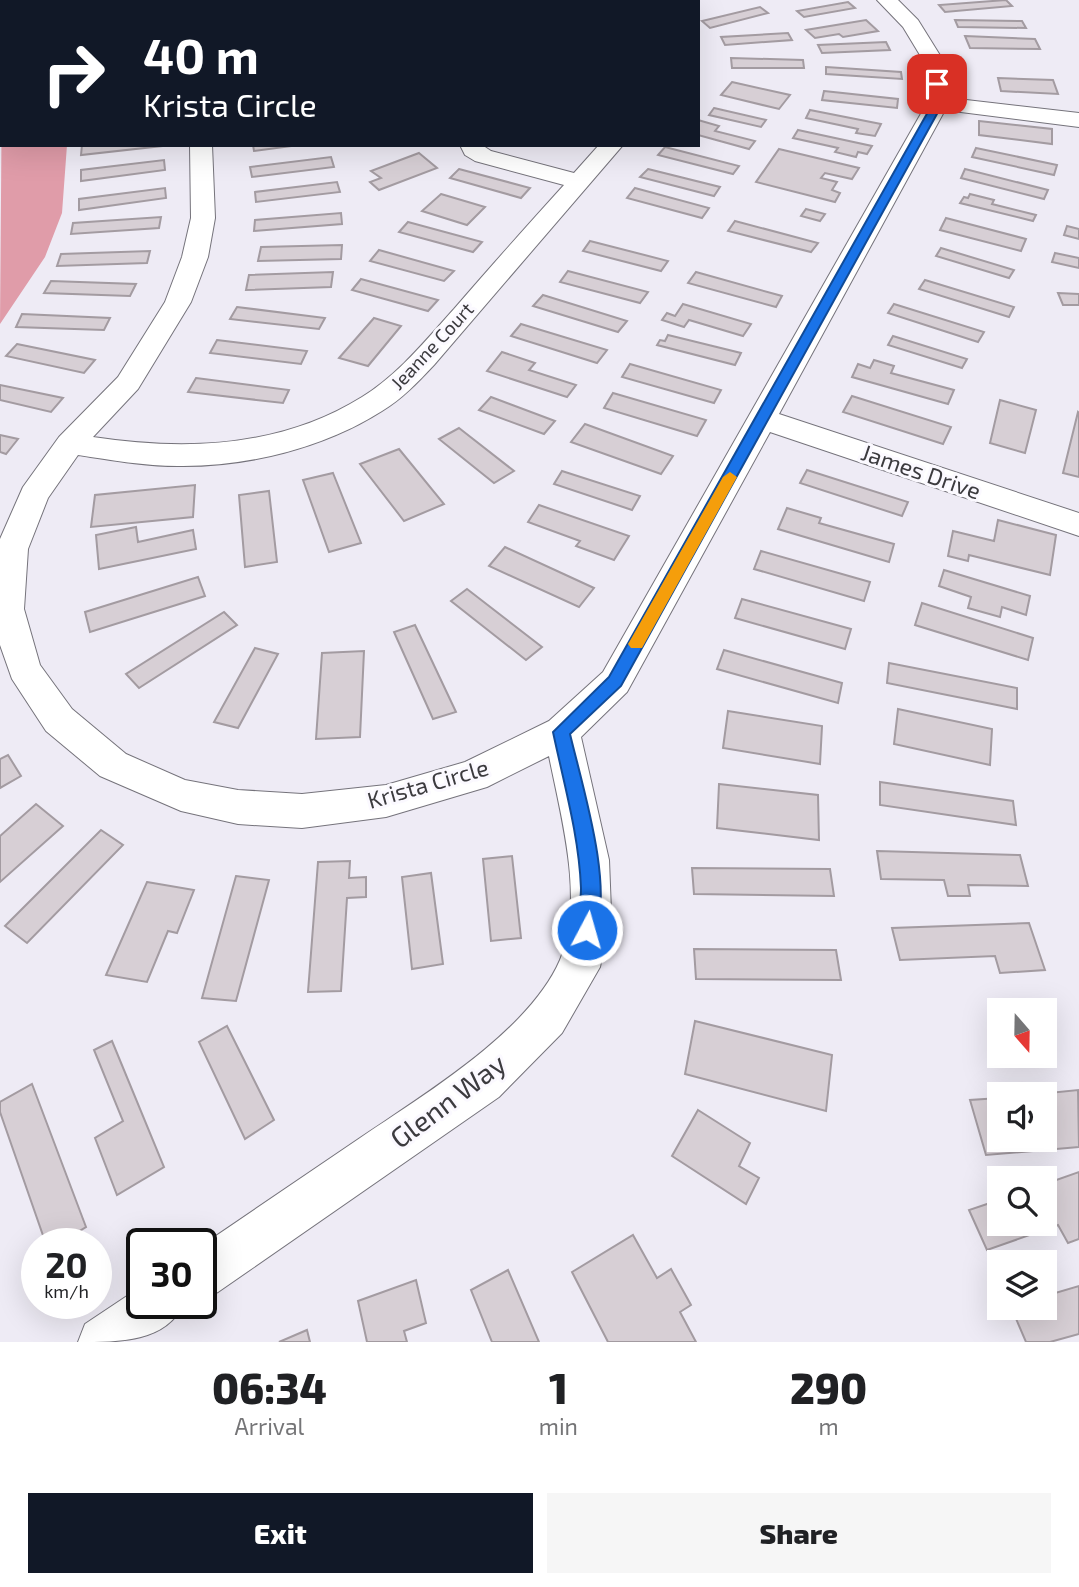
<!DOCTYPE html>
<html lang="en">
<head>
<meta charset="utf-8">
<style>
	:root { --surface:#fff; --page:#f6f6f6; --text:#202124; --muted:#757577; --accent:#111827 }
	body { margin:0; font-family:"Exo 2",sans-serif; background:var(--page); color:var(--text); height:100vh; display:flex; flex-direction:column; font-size:26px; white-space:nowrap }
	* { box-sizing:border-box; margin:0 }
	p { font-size:23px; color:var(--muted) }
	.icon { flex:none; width:38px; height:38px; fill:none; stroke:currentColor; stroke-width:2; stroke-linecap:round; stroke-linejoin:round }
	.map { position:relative; height:1342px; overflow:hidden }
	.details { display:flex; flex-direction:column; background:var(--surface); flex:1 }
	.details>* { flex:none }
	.guide { position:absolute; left:0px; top:0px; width:700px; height:147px; box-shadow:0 7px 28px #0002; background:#111827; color:#fff; overflow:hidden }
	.needle { width:46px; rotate:160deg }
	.fabs { position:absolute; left:987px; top:998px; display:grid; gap:14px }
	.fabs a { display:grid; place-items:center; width:70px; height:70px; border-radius:0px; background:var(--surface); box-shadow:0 7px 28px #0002; font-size:35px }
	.speed { position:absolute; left:21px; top:1228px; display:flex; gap:14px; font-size:35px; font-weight:700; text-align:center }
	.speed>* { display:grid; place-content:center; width:91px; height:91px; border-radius:50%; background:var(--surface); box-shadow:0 7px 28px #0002; line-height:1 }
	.speed small { font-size:18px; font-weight:400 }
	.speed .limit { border:4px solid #111; border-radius:10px; background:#fff; color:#111 }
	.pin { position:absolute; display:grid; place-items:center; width:60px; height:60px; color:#fff; margin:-30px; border-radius:14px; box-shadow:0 4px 10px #0006 }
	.me { position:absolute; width:77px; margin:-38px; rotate:6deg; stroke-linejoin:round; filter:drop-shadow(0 0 5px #0008) }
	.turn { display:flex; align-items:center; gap:24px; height:147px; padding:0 28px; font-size:32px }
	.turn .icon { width:91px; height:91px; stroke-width:2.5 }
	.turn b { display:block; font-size:49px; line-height:60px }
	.eta { display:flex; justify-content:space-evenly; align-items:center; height:119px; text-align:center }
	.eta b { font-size:42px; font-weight:800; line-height:49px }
	.cta { display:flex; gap:14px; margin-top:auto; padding:14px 28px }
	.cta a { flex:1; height:80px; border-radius:0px; background:var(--accent); color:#fff; font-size:28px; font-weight:800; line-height:80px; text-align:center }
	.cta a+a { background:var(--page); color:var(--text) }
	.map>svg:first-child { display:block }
	.forest { fill:#e09ca9 }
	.building { fill:#d7cfd5; stroke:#a39ba1; stroke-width:2 }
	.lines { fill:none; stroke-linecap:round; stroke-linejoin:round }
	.street-casing { stroke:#75737b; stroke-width:2 }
	.street { fill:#fff; fill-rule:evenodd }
	.route { fill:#1a73e8; stroke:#114b97; stroke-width:2 }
	.slow { fill:#f59e0b }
	.labels { text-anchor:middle; stroke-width:6; stroke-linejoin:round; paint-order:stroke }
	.far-street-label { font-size:19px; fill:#3c3b3f; stroke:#fbf9ff }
	.street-label { font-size:23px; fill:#3c3b3f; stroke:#fbf9ff }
	.near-street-label { font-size:28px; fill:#3c3b3f; stroke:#fbf9ff }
</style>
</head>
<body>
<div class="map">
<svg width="1079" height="1342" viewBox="0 0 1079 1342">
	<rect width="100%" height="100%" fill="#eeebf5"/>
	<!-- forest -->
	<polygon class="forest" points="2,72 2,145 67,145 62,213 45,257 0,324"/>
	<!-- building -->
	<g class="building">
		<polygon points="1006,0 1012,6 945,12 939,5"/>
		<polygon points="848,2 855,8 804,17 797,11"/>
		<polygon points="760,7 768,13 710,28 702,21"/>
		<polygon points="866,20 878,31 843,37 839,34 815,38 806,30"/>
		<polygon points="955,20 1022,21 1026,28 958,27"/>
		<polygon points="788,33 792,40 725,45 721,37"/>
		<polygon points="965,36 1035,39 1040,49 970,48"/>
		<polygon points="886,42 890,50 822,53 818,45"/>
		<polygon points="731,58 803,60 804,68 732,68"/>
		<polygon points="826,67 901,72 902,79 826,74"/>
		<polygon points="998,78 1053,80 1058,94 1001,91"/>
		<polygon points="732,82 790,95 779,109 721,95"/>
		<polygon points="824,91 898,99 897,108 822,100"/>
		<polygon points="714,108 766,120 761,127 709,115"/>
		<polygon points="810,110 881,124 875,136 856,133 858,129 806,118"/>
		<polygon points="698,120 719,126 715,131 755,141 749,149 698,135"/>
		<polygon points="979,121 1052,129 1052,144 979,135"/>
		<polygon points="798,130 872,146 867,154 858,152 856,157 835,152 838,148 793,138"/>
		<polygon points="82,145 162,145 162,146 81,155"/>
		<polygon points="253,145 299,145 254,151"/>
		<polygon points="665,147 739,166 733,174 658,155"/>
		<polygon points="976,148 1057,165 1054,175 972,157"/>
		<polygon points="779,149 859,168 852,179 825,173 821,178 837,182 832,190 840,193 835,202 756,182"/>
		<polygon points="419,153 437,168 379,190 370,182 381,178 371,171"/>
		<polygon points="331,157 334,167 252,177 250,167"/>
		<polygon points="164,160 165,170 81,181 81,170"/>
		<polygon points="459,169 530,188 521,198 450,178"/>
		<polygon points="648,169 720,187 714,196 640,177"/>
		<polygon points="965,169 1048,190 1044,199 961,178"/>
		<polygon points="337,182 340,192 256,202 255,192"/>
		<polygon points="165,188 166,198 79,210 79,199"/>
		<polygon points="635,188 709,208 702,218 627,198"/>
		<polygon points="441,194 485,207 467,225 422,211"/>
		<polygon points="970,194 994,200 992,204 1036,215 1033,221 960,203 964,197 968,198"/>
		<polygon points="806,209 825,214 820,221 801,216"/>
		<polygon points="341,213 342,224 254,231 255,220"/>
		<polygon points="161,217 159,228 71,234 73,223"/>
		<polygon points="946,218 1026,239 1021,251 940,230"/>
		<polygon points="735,221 818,243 811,252 728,231"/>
		<polygon points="408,222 482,242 473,252 399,232"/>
		<polygon points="1067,226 1079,229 1079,239 1064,235"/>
		<polygon points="590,241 668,261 661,271 583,251"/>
		<polygon points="342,245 341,259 258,261 261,247"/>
		<polygon points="941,248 1014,270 1009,278 936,256"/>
		<polygon points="379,250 454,271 444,281 370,261"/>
		<polygon points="150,251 147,263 57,266 61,254"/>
		<polygon points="1055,253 1079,258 1079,268 1052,262"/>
		<polygon points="568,271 648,292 640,303 560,282"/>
		<polygon points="333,272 331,287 246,290 249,275"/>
		<polygon points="696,272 782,296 776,307 688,283"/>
		<polygon points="361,279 438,300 428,311 352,290"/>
		<polygon points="925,280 1014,307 1009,317 919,289"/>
		<polygon points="51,281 136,284 130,296 44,293"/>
		<polygon points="1058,293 1079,294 1079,305 1063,305"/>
		<polygon points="543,295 627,321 618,332 533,306"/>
		<polygon points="683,304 751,324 743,336 689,320 684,327 662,320 667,313 675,316"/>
		<polygon points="894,304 984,332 978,342 888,313"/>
		<polygon points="237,307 325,318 319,329 230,319"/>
		<polygon points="22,314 110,318 104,330 16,327"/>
		<polygon points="374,318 401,326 368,366 339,358"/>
		<polygon points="521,324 607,350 597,363 511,336"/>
		<polygon points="668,335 741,353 735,365 657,345 660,340 665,341"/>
		<polygon points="893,336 967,359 962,368 888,345"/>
		<polygon points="217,340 307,351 301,364 210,353"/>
		<polygon points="17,344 95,360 84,373 6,356"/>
		<polygon points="502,352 535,363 529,370 576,385 567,397 487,371"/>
		<polygon points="874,360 894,366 891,373 954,390 948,404 852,377 858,364 870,368"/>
		<polygon points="630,364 721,390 714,403 622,377"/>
		<polygon points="196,378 289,390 283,403 188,392"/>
		<polygon points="0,385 63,398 51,412 0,400"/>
		<polygon points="613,393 706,420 697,436 604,408"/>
		<polygon points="852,396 951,427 943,444 843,412"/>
		<polygon points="491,397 555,421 544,434 479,410"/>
		<polygon points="1000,400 1036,410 1025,453 990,443"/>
		<polygon points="1078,412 1079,413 1079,477 1063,473"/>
		<polygon points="585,424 673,456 661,474 571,442"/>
		<polygon points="459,428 514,471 494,483 439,439"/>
		<polygon points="0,435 18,439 6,454 0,452"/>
		<polygon points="399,449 444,504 404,521 360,464"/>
		<polygon points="807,470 908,502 902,516 800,483"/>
		<polygon points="562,471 640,496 632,510 554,484"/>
		<polygon points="333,473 361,543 329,552 303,480"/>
		<polygon points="195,485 193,517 91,527 95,495"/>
		<polygon points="269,491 277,562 245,567 239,495"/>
		<polygon points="539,505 629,536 614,560 576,546 580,541 528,522"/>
		<polygon points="787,508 821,518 819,523 894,544 889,562 778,529"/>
		<polygon points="998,520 1056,535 1050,575 969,555 968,561 948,556 953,531 994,541"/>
		<polygon points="136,527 138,542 193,530 196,549 99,569 96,535"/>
		<polygon points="505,547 594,588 579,607 489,566"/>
		<polygon points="761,551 870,582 864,601 754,569"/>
		<polygon points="944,570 1030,596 1026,615 1002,607 1000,617 968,608 971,597 939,586"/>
		<polygon points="198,577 205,596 90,632 85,612"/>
		<polygon points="467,589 542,647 526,660 451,601"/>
		<polygon points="742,599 851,629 845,649 735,618"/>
		<polygon points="922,603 1033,638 1028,660 915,625"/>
		<polygon points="224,612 237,625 139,688 126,674"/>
		<polygon points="415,625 456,712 433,719 394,632"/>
		<polygon points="255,648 278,654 238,728 214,722"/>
		<polygon points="724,650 842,683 838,703 717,669"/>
		<polygon points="364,651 360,737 316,739 322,653"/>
		<polygon points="889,663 1017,688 1017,709 887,683"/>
		<polygon points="898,709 992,729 990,765 894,744"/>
		<polygon points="728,711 822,726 820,764 723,748"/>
		<polygon points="8,755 21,776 0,788 0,759"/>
		<polygon points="880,782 1013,801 1016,825 880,805"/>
		<polygon points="719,784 818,795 819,840 717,828"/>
		<polygon points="36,804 63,826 0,882 0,836"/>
		<polygon points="101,830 123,845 27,943 5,926"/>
		<polygon points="877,851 1020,855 1028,886 968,885 970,896 948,896 944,880 881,879"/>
		<polygon points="512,856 521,938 491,941 483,859"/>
		<polygon points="350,861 349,878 366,877 366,897 347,898 341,991 308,992 318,862"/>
		<polygon points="692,868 830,869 834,896 694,894"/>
		<polygon points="431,873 443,964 412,969 402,877"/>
		<polygon points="236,876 269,880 236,1001 202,998"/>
		<polygon points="147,882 194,890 177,933 168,931 147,982 106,975"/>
		<polygon points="1029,923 1045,970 1000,973 995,956 900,960 892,928"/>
		<polygon points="694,949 836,950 841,980 696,979"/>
		<polygon points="695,1021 832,1055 826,1111 685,1074"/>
		<polygon points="227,1026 274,1120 245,1139 199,1042"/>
		<polygon points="112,1041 164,1167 117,1195 95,1138 123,1121 94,1050"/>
		<polygon points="32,1084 86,1227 58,1244 46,1244 0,1112 0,1102"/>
		<polygon points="1078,1090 1079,1147 986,1155 970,1100 999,1098 999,1139 1045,1139 1045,1094 1039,1094"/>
		<polygon points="698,1110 750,1143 739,1166 759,1178 746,1204 672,1156"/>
		<polygon points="1079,1172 1079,1239 1068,1243 1058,1225 987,1250 969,1210 999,1200 999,1223 1045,1223 1045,1184"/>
		<polygon points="633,1235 657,1278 671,1269 691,1305 680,1312 696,1342 608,1342 572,1272"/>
		<polygon points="508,1270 539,1342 492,1342 471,1290"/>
		<polygon points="416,1280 426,1323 404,1331 407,1342 367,1342 358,1301"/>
		<polygon points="1079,1286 1079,1334 1050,1342 1026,1342 1011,1307 1045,1307 1045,1296"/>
		<polygon points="307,1330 310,1342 279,1342"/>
	</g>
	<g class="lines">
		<defs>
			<g id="street">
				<polygon points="341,0 362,0 339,2"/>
				<polygon points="547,0 575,0 577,2 549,2"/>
				<path d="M877,0H898L918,20L946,65L949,98L1079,113V127L945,110L779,414L1079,513V536L770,432L627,692L581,737L609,860L611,911L600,967L562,1033L499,1097L218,1292L201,1299V1246C254,1210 307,1174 360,1138C422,1096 529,1032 560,960C585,900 561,817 549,756L487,787L386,817L302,828L238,824L181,811L100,776L46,731L12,679L0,645V539L23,487L59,437L118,377L165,302L182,257L191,218L190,145H212L215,218L208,257L191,302L138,389L93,437C185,451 280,448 362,397C398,375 426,340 454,309C490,267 527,226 564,185L475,161L465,155L460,145H482L491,151L574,173L599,145H623L434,365C418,382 402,399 382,411C324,448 247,467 178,466C145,466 111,460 78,455L48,498L28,549L24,609L40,665L72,709L126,754L185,780L238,790L302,794L386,785L465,762L549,721L603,672L927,103L926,65L903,27Z"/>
				<path d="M142,1286V1304H184C165,1342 121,1342 78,1342L85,1324Z"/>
			</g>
		</defs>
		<!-- street casing -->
		<use href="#street" class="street-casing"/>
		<!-- street -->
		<use href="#street" class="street"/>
	</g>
	<!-- route -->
	<path class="route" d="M937,81L942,84L943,103L621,686L570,734C582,785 615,889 594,936L587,939L580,936C577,929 581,900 581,888C579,836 564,784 553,732L609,677L933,103L932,84Z"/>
	<!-- slow -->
	<polygon class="slow" points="730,472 737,477 642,648 631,648 628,644 631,639 723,477"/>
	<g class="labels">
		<!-- far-street labels -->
		<g class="far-street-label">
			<text transform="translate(432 346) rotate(-47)" y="7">Jeanne Court</text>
		</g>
		<!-- street labels -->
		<g class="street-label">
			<text transform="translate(921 472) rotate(19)" y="8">James Drive</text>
			<text transform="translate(428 784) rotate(-16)" y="8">Krista Circle</text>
		</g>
		<!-- near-street labels -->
		<g class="near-street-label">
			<text transform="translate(448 1101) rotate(-37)" y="10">Glenn Way</text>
		</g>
	</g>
</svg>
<div class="fabs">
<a><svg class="needle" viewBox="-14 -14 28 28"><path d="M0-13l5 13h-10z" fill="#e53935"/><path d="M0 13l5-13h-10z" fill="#757577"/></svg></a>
<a><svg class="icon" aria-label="sound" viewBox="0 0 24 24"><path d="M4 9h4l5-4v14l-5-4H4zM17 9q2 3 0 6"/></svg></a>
<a><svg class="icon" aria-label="search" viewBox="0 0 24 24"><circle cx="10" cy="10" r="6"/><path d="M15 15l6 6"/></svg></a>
<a><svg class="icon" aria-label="layers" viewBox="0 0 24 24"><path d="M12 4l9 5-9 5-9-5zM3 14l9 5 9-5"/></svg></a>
</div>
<div class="speed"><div>20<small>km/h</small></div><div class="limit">30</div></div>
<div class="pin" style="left:937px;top:84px;background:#d93025"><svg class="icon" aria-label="arrive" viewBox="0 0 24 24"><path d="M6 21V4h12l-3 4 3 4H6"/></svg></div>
<svg class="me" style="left:587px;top:930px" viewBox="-20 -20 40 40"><circle r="17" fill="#1a73e8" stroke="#fff" stroke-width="3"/><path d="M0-11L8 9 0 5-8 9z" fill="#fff"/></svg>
<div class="guide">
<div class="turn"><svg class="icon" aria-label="right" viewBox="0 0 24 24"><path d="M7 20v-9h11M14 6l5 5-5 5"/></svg><div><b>40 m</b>Krista Circle</div></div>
</div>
</div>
<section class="details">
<div class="eta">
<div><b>06:34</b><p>Arrival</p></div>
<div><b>1</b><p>min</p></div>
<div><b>290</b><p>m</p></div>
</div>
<div class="cta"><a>Exit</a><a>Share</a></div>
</section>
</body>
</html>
